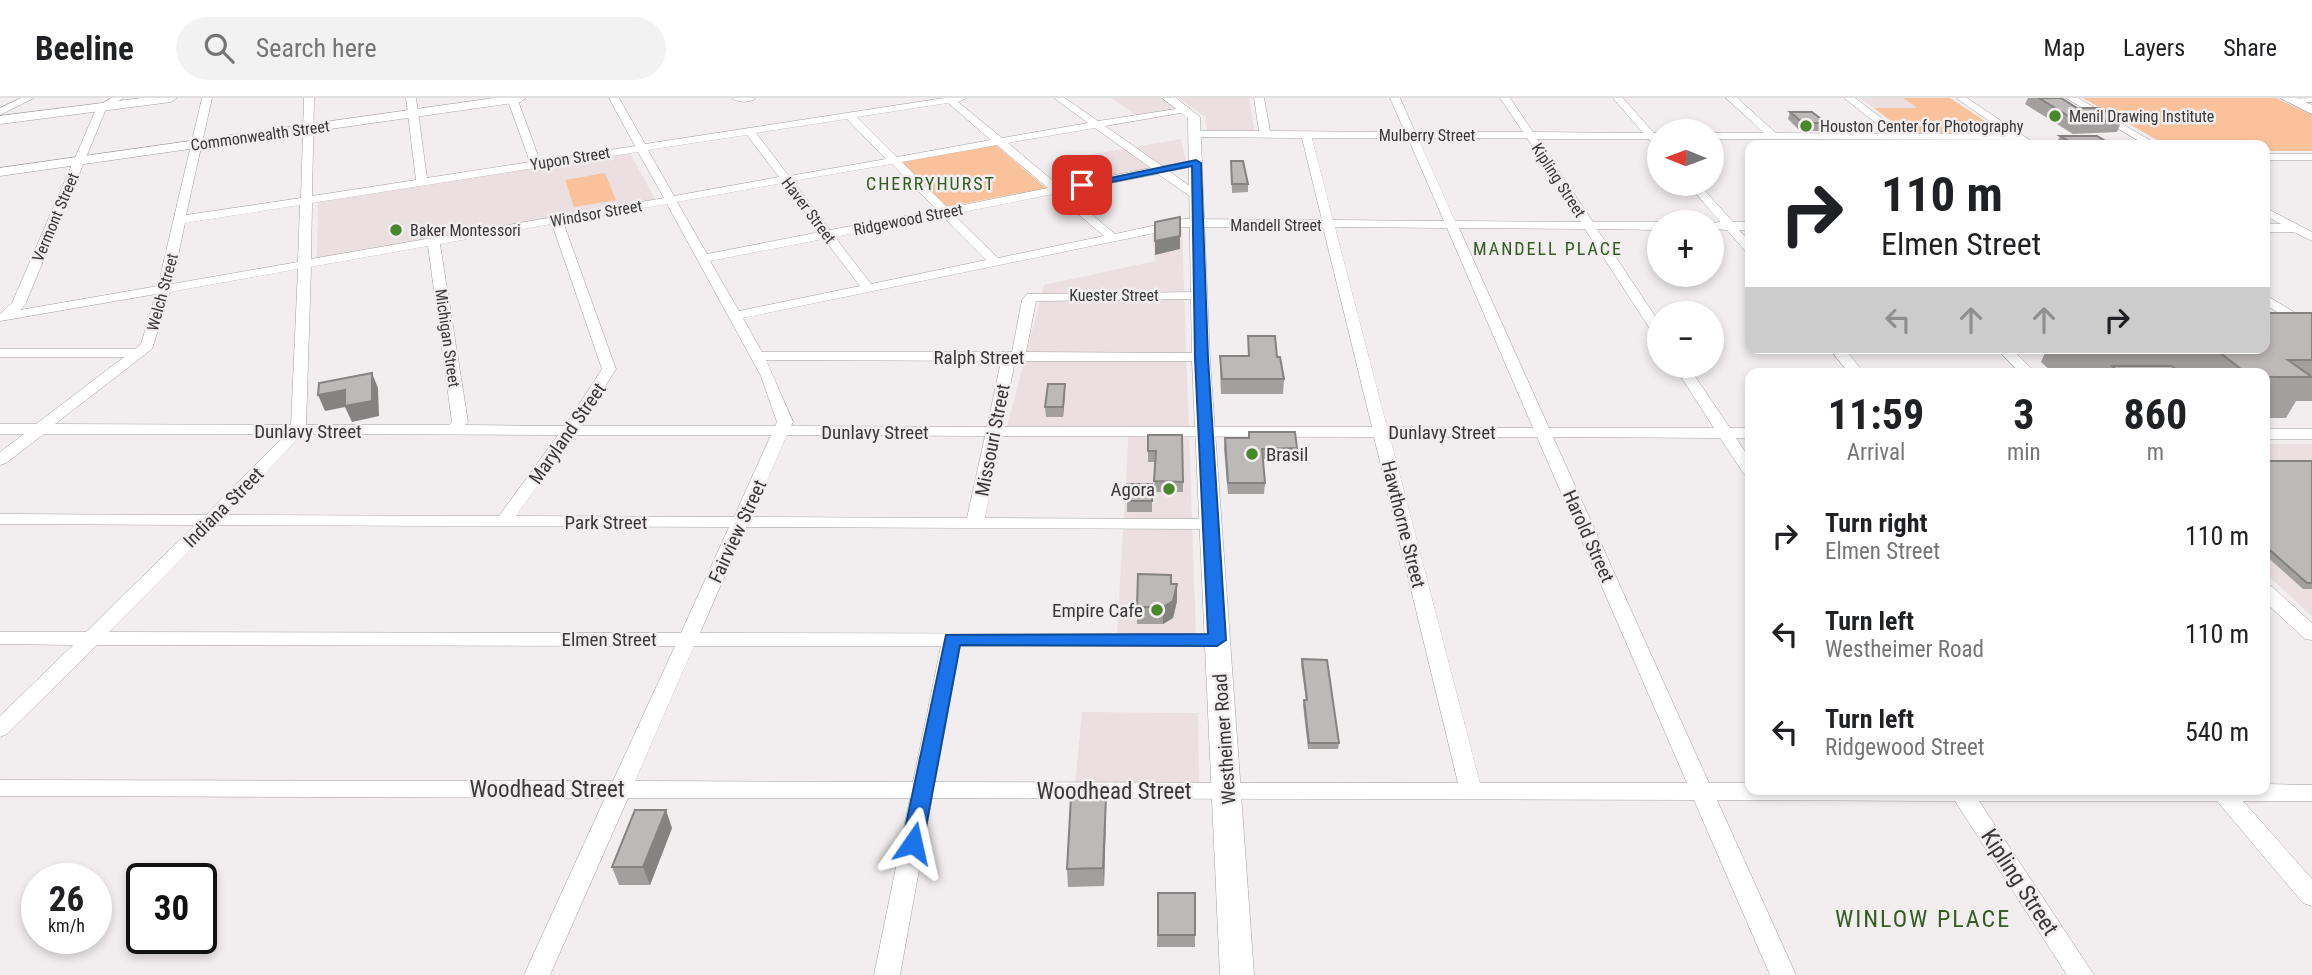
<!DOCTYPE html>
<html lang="en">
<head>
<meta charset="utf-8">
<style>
	:root { --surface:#fff; --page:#f2f2f2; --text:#202124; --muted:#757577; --line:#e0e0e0 }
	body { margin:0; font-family:"Roboto Condensed",sans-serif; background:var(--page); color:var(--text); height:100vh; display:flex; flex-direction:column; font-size:26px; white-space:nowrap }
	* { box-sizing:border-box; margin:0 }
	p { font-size:23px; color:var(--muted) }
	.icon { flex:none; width:38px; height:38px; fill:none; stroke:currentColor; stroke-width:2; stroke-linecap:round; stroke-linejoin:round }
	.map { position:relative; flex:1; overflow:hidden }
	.side { position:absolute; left:1745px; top:270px; width:525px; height:427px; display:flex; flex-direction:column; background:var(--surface); border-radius:14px; box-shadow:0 4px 10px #0003 }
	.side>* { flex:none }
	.hud { position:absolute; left:1745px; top:42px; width:525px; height:214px; border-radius:14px; box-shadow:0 4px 10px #0003; background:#fff; color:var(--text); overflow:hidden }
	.needle { width:46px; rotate:271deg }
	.fabs { position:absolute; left:1647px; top:21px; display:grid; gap:14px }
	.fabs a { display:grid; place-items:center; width:77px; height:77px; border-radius:50%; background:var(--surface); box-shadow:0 4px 10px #0003; font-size:35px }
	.speed { position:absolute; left:21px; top:765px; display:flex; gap:14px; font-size:35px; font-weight:700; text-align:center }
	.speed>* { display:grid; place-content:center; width:91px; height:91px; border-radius:50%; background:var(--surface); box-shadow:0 4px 10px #0003; line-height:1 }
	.speed small { font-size:18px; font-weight:400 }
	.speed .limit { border:4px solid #111; border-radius:10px; background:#fff; color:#111 }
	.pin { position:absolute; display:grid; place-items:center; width:60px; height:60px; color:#fff; margin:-30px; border-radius:14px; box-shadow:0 4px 10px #0006 }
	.me { position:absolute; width:77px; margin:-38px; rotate:11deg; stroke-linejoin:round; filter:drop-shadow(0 0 5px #0008) }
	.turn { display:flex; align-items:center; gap:24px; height:147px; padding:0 21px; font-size:32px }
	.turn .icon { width:91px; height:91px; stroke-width:2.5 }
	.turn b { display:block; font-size:49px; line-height:60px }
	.lanes { display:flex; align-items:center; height:66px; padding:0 21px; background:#0003; justify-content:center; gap:35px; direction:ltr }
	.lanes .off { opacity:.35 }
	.eta { display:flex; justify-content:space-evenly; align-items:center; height:119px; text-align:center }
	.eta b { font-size:42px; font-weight:700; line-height:49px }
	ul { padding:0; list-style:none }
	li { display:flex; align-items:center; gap:21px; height:98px; padding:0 21px }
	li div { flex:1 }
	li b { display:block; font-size:26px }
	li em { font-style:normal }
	header { display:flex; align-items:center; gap:42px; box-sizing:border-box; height:98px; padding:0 35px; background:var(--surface); border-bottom:2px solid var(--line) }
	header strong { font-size:33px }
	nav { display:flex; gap:38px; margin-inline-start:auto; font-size:24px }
	.search { width:490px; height:63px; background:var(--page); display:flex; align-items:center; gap:18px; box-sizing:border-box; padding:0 24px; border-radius:38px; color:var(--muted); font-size:26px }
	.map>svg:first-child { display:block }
	.built { fill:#ebdfe1 }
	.green { fill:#fac29a }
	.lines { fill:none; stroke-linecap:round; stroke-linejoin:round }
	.minor-casing { stroke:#a29e9e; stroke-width:1 }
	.major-casing { stroke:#a29e9e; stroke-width:1 }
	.minor { fill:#fff; fill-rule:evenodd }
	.major { fill:#fff; fill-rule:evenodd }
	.wall { fill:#a39f9f }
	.shaded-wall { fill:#858282 }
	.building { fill:#beb9b9; stroke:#858282; stroke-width:2 }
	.route { fill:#1a73e8; stroke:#114b97; stroke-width:2 }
	.poi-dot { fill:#48882a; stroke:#f2eeef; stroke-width:2.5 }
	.labels { text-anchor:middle; stroke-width:5; stroke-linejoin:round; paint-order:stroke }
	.far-poi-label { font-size:16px; fill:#393737; stroke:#f2eeef; text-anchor:start }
	.far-street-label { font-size:16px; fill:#393737; stroke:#f2eeef }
	.far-neighbourhood-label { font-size:18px; letter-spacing:2px; fill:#325c21; stroke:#f2eeef }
	.street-label { font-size:19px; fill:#393737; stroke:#f2eeef }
	.poi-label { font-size:19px; fill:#393737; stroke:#f2eeef; text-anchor:end }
	.near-street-label { font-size:23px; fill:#393737; stroke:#f2eeef }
	.near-neighbourhood-label { font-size:24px; letter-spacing:2px; fill:#325c21; stroke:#f2eeef }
</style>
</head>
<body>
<header>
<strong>Beeline</strong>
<div class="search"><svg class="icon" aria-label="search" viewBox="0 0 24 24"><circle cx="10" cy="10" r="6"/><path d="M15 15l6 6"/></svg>Search here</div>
<nav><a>Map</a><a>Layers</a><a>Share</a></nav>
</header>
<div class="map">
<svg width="2312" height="877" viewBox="0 0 2312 877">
	<rect width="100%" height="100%" fill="#f2eeef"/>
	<!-- built -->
	<g class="built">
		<polygon points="1111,0 1160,0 1179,11 1138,18"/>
		<polygon points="1178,0 1249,0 1255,35 1207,35 1205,19"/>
		<polygon points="1860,0 1903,0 1918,10 1874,10"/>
		<polygon points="1181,41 1186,65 1107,79 1081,58"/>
		<polygon points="630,55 655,101 317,160 318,104"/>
		<polygon points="1182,130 1196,538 1117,537 1129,328 1007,329 1044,187 1155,163 1152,137"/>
		<polygon points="2264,346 2312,346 2312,518 2265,475"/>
		<polygon points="1082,614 1198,615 1199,690 1075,686"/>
	</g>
	<!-- green -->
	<g class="green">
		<polygon points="1903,0 1950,0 2003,35 1906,35 1874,10 1917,10"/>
		<polygon points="2083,0 2276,0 2312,17 2312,53 2265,53 2264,47 2166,47"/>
		<polygon points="996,47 1046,90 946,109 902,64"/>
		<polygon points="605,75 616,102 574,109 565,82"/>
	</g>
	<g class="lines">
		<defs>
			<g id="minor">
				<polygon points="21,0 34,0 0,17 0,10"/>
				<path d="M111,0H123L106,11L25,207L20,212L158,188L202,0H212L186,117L301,100L304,0H314L312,98L416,82L406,0H416L427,80L530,64L507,0H517L540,63L635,48L609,0H619L645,46L944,0H967L958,4L1002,40L1088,25L1054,0H1065L1098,23L1189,9V13L1186,14L1105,28L1162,68L1200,63V67L1169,73L1202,97V101H1194L1158,76L1065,94L1115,136L1184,121L1322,122L1302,40L1195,39L1190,36L1195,33H1259L1254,0H1264L1270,33L1405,34L1390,0H1400L1415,34H1523L1500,0H1510L1533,34L1643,35L1613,0H1623L1654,35H1659V44H1651L1649,41H1537L1593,124H1659V132L1597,131L1659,224V238L1652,234L1585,131L1459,130L1549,330H1714L1674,268H1688L1730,330H1750V340H1736L1750,361V378L1744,376L1720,340L1553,339L1709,685H1750V691H2264V686L2312,687V703H2243L2312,781V808L2303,805L2217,703H1979L2094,877H2067L1955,703L1717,702L1796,877H1770L1694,702L932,700L900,877H874L910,700H628L550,877H524L605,700L0,698V682L613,683L675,548L97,547L7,636L0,639V618L73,547L0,546V534H86L195,427L0,426V416L206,417L286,336H44L6,365L0,367V354L24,336H0V326H36L124,259H0V251H135L141,246L156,196L0,223V216L12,205L97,9ZM948,5L991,42L897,59L857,19ZM847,21L886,61L789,78L756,35ZM1095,30L1151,70L1059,88L1008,45ZM747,37L779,79L674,98L648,52ZM1312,40H1408L1444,123L1333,122ZM1418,40H1527L1581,124L1455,123ZM997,47L1048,90L948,110L902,64ZM638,54L664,100L311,161L312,105ZM892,66L937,112L830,132L793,83ZM783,85L820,134L707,156L677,104ZM1054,96L1104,138L998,160L953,116ZM667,106L761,278L777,324L775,328H580L616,271L563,124ZM300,107L298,164L172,186L185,125ZM942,118L986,162L871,186L835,139ZM552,126L602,271L565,328L465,327L468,324L440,146ZM1184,129H1323L1372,329H1002L1015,263H1201L1208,259L1201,255L1026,254L1036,203L1205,201V195L1200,194L1027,196L1022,202L1012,254H762L743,220ZM1335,129L1447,130L1533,330L1387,329ZM824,141L860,188L739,213L710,163ZM428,148L452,324L449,327H306L311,169ZM298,171L291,327L55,326L152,251L170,194ZM766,262L1001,263L987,329L791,328L793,324ZM302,336L558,337L499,418L226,417ZM574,337H771L734,419L516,418ZM787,337L985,338L967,420L751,419ZM1001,338L1374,339L1458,685L935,684L960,548H1217L1224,547L1227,542L1224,537L1217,536L700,535L746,429L1212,431L1221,426L1212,421L985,420ZM1390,339H1537L1687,685H1480ZM215,427L729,429L681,535L109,534ZM694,548H941L913,684L635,683Z"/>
				<path d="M732,0H756C751,5 737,5 732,0Z"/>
				<polygon points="1726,0 1737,0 1776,35 1890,36 1844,0 1855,0 1903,36 2008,36 1956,0 1967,0 2037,47 2025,47 2018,42 1712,41 1712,35 1764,35"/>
				<polygon points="2066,0 2078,0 2158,47 2146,47"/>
				<polygon points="2312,0 2312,4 2288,4 2283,1"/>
				<rect x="2264" y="56" width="48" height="6"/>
				<polygon points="1688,86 1699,86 1733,124 1750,124 1750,132 1739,132 1750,144 1750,155 1746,154 1727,132 1712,131 1712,125 1720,124"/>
				<polygon points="2264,109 2312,134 2312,143 2294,134 2264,134 2264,126 2281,126 2264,117"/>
				<polygon points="2264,196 2312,225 2312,235 2264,206"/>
				<polygon points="1829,250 1844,250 1864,275 1849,275"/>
				<polygon points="1996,250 2011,250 2036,275 2020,275"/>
				<rect x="2264" y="331" width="48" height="10"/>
				<polygon points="2264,486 2271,488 2312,525 2312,542 2305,541 2264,503"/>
			</g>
			<g id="major">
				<polygon points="142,0 177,0 171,4 0,26 0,18"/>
				<polygon points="494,0 526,0 520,4 0,78 0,70"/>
				<polygon points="1162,0 1176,0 1200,19 1210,263 1254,877 1220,877 1192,263 1188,20"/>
				<polygon points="2280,0 2296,0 2312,7 2312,16"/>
			</g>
		</defs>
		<!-- minor casing -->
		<use href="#minor" class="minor-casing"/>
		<!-- major casing -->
		<use href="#major" class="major-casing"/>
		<!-- minor -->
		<use href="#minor" class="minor"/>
		<!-- major -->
		<use href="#major" class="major"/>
	</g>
	<!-- wall -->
	<g class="wall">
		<polygon points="2028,0 2061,0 2077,10 2122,22 2117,34 2073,36 2025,6"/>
		<polygon points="1790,14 1826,25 1823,33 1800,33 1788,21"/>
		<polygon points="2060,38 2112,47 2056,47"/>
		<polygon points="1231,63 1248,86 1248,94 1232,95"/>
		<polygon points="2312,215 2312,303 2296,303 2286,320 2264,320 2264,275 2053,275 2041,264 2047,250 2264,250"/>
		<polygon points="1248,238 1277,259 1284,281 1283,296 1221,296 1220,272 1220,258 1248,258"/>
		<polygon points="1065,286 1065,296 1063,319 1046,319 1045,309"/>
		<polygon points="1249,334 1297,350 1296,361 1263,361 1265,385 1264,396 1228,396 1224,351 1225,340 1248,340"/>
		<polygon points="1148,337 1183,384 1183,394 1154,394 1155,364 1148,364"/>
		<polygon points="2264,363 2312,363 2312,491 2303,491 2264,456"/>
		<polygon points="1152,386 1152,414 1127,414 1127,403"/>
		<polygon points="1171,486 1177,486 1177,503 1173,520 1163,526 1137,526 1137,509"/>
		<polygon points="1302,561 1339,645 1338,651 1308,651 1303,607 1304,602 1306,602 1301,567"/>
		<polygon points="1106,699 1106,717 1104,788 1068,789 1067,771"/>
		<polygon points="672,730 650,787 619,787 612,769"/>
		<polygon points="1158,795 1195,837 1195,849 1157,849"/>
	</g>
	<!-- shaded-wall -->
	<g class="shaded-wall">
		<polygon points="1180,138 1180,151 1155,157 1155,143"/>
		<polygon points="372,275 378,290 379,318 352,324 345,309 325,313 318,297"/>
		<polygon points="1065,286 1065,296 1063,319 1063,309"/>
		<polygon points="1177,486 1177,503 1173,520 1163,526 1163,509"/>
		<polygon points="1106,699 1106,717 1104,788 1103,770"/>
		<polygon points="666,712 672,730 650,787 643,769"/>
	</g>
	<!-- building -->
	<g class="building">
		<polygon points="2039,0 2061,0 2077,10 2100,10 2122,22 2078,24"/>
		<polygon points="1790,14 1812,14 1826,25 1803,25"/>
		<polygon points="2060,38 2097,38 2112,47 2076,47"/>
		<polygon points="1231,63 1243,63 1248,86 1232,86"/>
		<polygon points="1180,119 1180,138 1155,143 1155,124"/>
		<polygon points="2264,215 2312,215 2312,262 2288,262 2312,279 2264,279 2264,275 2246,275 2214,250 2264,250"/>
		<polygon points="1248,238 1275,238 1277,259 1280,259 1284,281 1222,281 1220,258 1249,258"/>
		<polygon points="2112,268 2172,268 2180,275 2120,275"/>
		<polygon points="372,275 372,303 345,308 345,292 318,297 319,285"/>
		<polygon points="1048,286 1065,286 1063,309 1045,309"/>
		<polygon points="1249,334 1295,334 1297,350 1262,351 1265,385 1228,385 1225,340 1249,340"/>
		<polygon points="1148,337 1182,337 1183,384 1154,383 1156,353 1148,353"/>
		<polygon points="2264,363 2312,363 2312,485 2307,485 2264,447"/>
		<rect x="1127" y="386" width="25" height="17"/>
		<polygon points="1138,476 1171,477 1171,486 1177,486 1173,503 1163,509 1137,509"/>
		<polygon points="1302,561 1327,562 1339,645 1309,645 1304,602 1307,602"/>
		<polygon points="1071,699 1106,699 1103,770 1067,771"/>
		<polygon points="635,712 666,712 643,769 612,769"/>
		<rect x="1158" y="795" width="37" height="42"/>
	</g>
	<!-- route -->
	<polygon class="route" points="1196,62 1201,65 1208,260 1226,542 1217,548 960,547 923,745 920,751 913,754 905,751 902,745 946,537 1208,536 1195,260 1192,68 1082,90 1077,87"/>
	<!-- markers -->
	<g class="poi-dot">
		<circle cx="2055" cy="18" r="7"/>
		<circle cx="1806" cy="28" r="7"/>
		<circle cx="396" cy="132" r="7"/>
		<circle cx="1252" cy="356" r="7"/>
		<circle cx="1169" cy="391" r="7"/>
		<circle cx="1157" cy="512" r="7"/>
	</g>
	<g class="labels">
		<!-- far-poi labels -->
		<g class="far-poi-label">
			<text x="2069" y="24">Menil Drawing Institute</text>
			<text x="1820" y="34">Houston Center for Photography</text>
			<text x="410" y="138">Baker Montessori</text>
		</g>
		<!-- far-street labels -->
		<g class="far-street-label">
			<text transform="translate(260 37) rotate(-8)" y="6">Commonwealth Street</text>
			<text x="1427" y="43">Mulberry Street</text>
			<text transform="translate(570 60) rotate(-9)" y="6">Yupon Street</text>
			<text transform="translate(1559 82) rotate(57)" y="6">Kipling Street</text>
			<text transform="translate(809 112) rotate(53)" y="6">Haver Street</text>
			<text transform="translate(596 115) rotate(-10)" y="6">Windsor Street</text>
			<text transform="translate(55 119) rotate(-67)" y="6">Vermont Street</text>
			<text transform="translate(908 121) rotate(-11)" y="6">Ridgewood Street</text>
			<text x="1276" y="133">Mandell Street</text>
			<text transform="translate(162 194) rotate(-75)" y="6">Welch Street</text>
			<text x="1114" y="203">Kuester Street</text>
			<text transform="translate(448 240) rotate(82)" y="6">Michigan Street</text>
		</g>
		<!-- far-neighbourhood labels -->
		<g class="far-neighbourhood-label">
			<text x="931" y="92">CHERRYHURST</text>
			<text x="1548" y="157">MANDELL PLACE</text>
		</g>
		<!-- street labels -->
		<g class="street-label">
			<text x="979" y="266">Ralph Street</text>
			<text x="308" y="340">Dunlavy Street</text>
			<text x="875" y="341">Dunlavy Street</text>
			<text x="1442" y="341">Dunlavy Street</text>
			<text transform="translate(567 335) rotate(-55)" y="7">Maryland Street</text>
			<text transform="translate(992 342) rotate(-79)" y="7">Missouri Street</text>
			<text transform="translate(223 409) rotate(-45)" y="7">Indiana Street</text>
			<text x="606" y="431">Park Street</text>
			<text transform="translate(1404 426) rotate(76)" y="7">Hawthorne Street</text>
			<text transform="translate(737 433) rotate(-65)" y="7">Fairview Street</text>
			<text transform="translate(1589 438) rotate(66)" y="7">Harold Street</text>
			<text x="609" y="548">Elmen Street</text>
			<text transform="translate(1224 641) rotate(-94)" y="7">Westheimer Road</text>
		</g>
		<!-- poi labels -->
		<g class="poi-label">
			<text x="1266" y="363" text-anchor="start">Brasil</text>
			<text x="1155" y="398">Agora</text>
			<text x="1143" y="519">Empire Cafe</text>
		</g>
		<!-- near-street labels -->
		<g class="near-street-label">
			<text x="547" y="699">Woodhead Street</text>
			<text x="1114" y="701">Woodhead Street</text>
			<text transform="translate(2020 784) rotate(57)" y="8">Kipling Street</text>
		</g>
		<!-- near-neighbourhood labels -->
		<g class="near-neighbourhood-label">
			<text x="1923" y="829">WINLOW PLACE</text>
		</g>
	</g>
</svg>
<div class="fabs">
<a><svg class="needle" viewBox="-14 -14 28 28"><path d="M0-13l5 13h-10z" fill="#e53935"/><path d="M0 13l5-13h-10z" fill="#757577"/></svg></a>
<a>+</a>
<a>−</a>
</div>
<div class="speed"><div>26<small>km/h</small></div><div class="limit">30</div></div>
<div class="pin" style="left:1082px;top:87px;background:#d93025"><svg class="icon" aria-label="arrive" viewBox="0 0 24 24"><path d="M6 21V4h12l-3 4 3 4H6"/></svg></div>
<svg class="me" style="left:913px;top:745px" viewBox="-20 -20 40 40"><path d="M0-17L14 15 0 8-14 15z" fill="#1a73e8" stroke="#fff" stroke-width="4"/></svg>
<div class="hud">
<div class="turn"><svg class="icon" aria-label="right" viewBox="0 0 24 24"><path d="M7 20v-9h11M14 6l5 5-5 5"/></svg><div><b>110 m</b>Elmen Street</div></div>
<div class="lanes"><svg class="icon off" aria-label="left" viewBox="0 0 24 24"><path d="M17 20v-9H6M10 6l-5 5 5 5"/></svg><svg class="icon off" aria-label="ahead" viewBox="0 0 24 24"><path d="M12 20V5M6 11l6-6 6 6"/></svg><svg class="icon off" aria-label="ahead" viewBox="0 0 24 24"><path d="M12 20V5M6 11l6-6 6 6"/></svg><svg class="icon" aria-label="right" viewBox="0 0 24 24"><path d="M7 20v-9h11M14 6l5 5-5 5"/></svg></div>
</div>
<section class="side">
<div class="eta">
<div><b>11:59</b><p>Arrival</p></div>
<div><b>3</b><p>min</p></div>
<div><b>860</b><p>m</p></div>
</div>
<ul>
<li><svg class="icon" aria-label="right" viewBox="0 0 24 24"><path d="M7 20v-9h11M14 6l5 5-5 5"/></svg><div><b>Turn right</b><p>Elmen Street</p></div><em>110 m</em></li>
<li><svg class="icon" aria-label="left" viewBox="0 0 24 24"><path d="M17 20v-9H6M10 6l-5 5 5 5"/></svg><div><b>Turn left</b><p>Westheimer Road</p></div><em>110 m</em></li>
<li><svg class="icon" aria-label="left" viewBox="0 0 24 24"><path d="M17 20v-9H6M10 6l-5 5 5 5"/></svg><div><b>Turn left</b><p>Ridgewood Street</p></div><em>540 m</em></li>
</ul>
</section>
</div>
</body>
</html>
